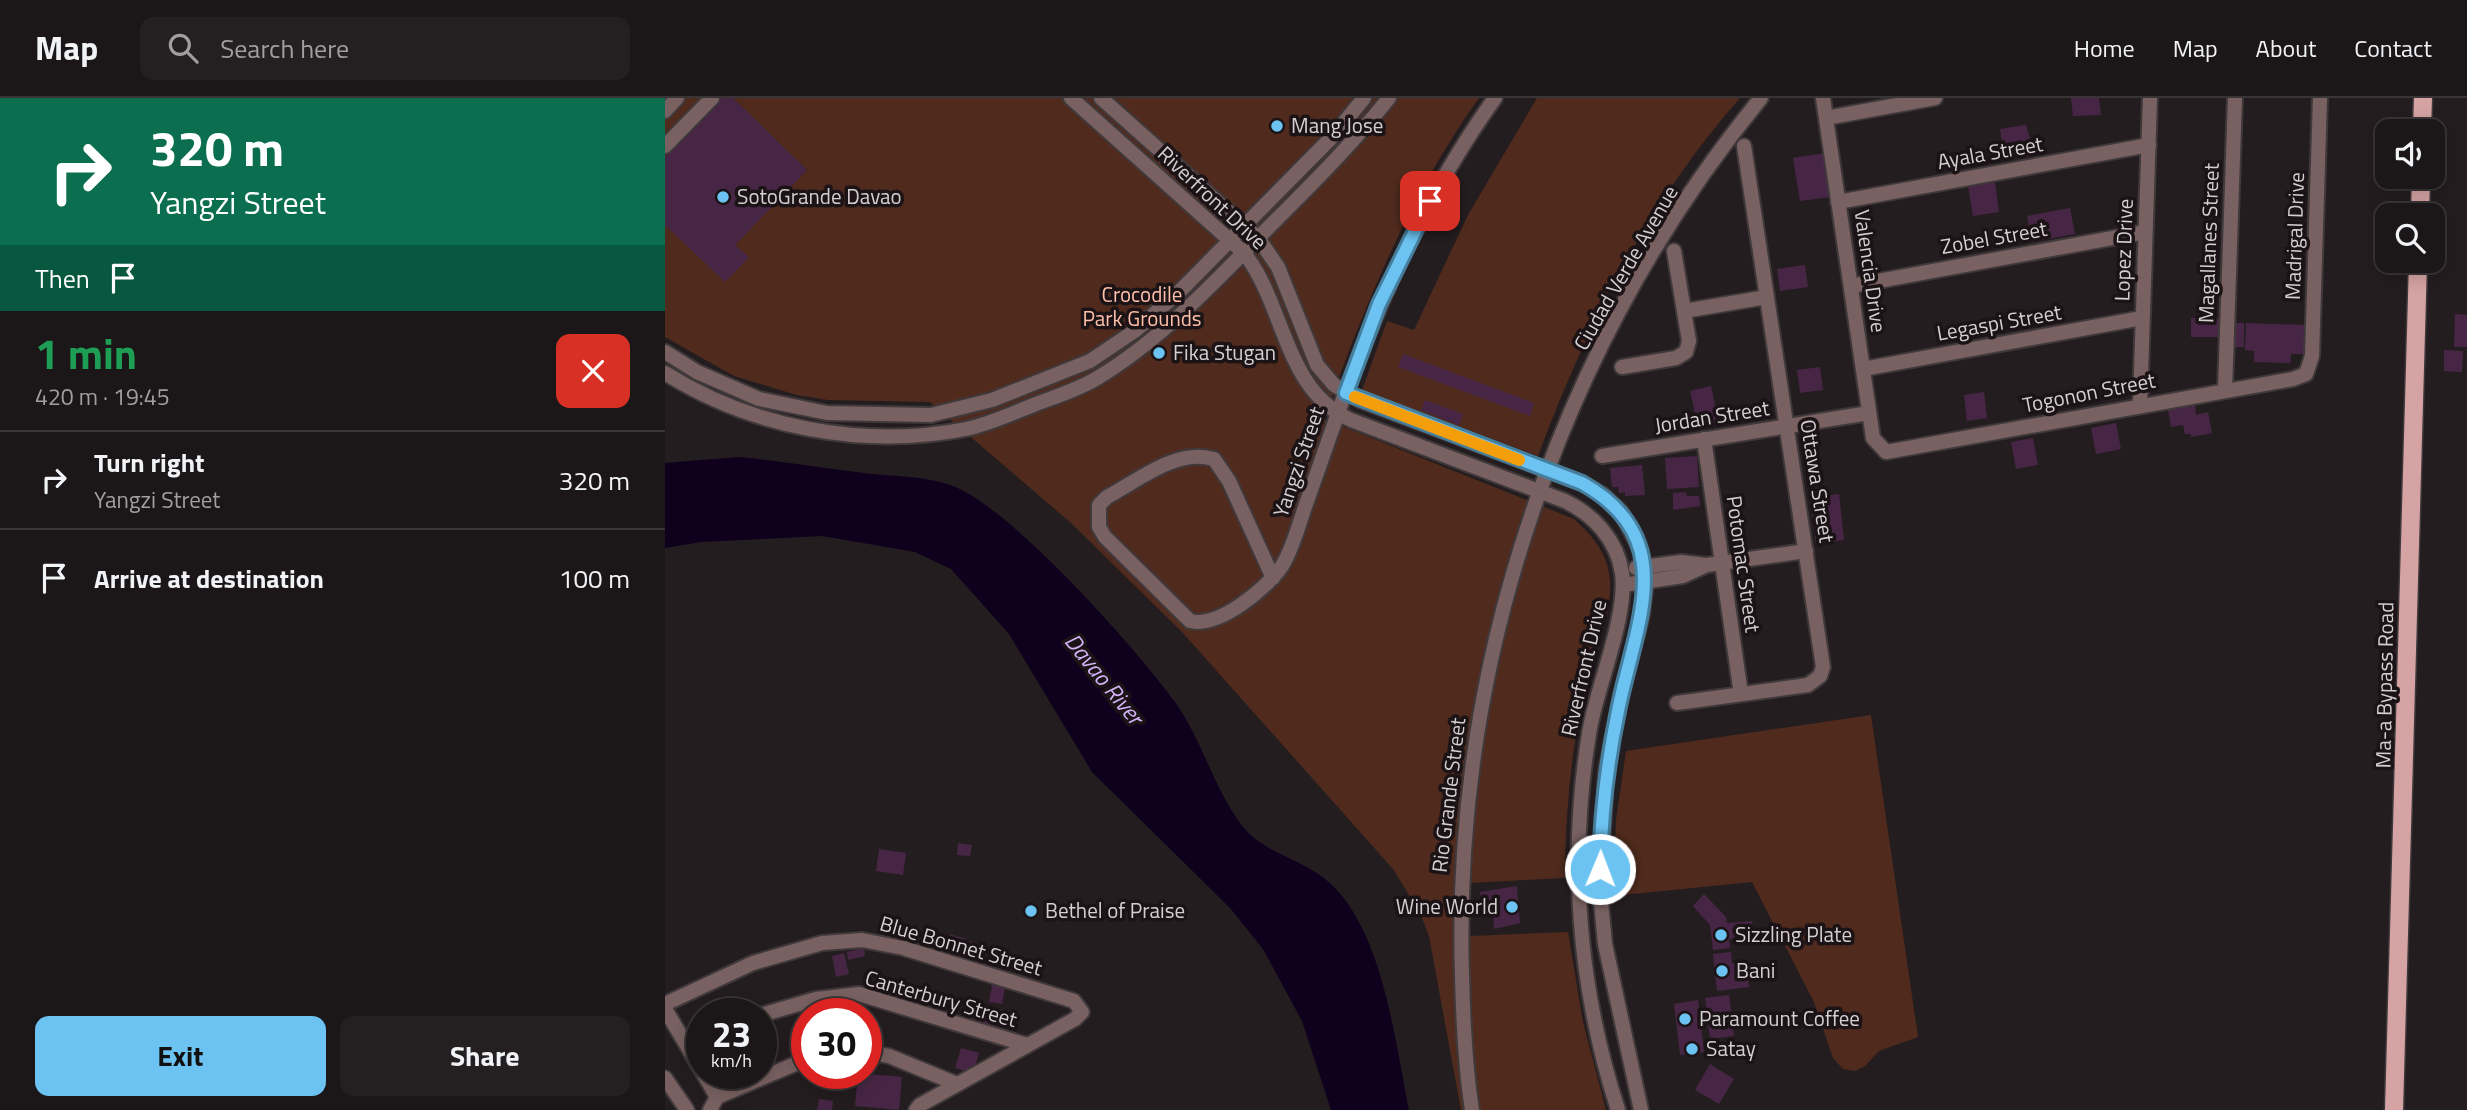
<!DOCTYPE html>
<html lang="en">
<head>
<meta charset="utf-8">
<style>
	:root { --surface:#1b1617; --page:#241f20; --text:#f1f3f6; --muted:#a09fa1; --line:#393536; --accent:#6cc3f2 }
	body { margin:0; font-family:"Titillium Web",sans-serif; background:var(--page); color:var(--text); height:100vh; display:flex; flex-direction:column; font-size:26px; white-space:nowrap }
	* { box-sizing:border-box; margin:0 }
	p { font-size:23px; color:var(--muted) }
	.icon { flex:none; width:38px; height:38px; fill:none; stroke:currentColor; stroke-width:2; stroke-linecap:round; stroke-linejoin:round }
	.map { position:relative; flex:1; overflow:hidden }
	.drawer { display:flex; flex-direction:column; background:var(--surface); width:665px }
	.drawer>* { flex:none }
	.guide { background:#0b6e4f; color:#fff; overflow:hidden }
	.controls { position:absolute; left:1710px; top:21px; display:grid; gap:14px }
	.controls a { display:grid; place-items:center; width:70px; height:70px; border-radius:14px; background:var(--surface); box-shadow:0 4px 18px #0003,0 0 0 2px var(--line); font-size:35px }
	.speed { position:absolute; left:21px; top:900px; display:flex; gap:14px; font-size:35px; font-weight:700; text-align:center }
	.speed>* { display:grid; place-content:center; width:91px; height:91px; border-radius:50%; background:var(--surface); box-shadow:0 4px 18px #0003,0 0 0 2px var(--line); line-height:1 }
	.speed small { font-size:18px; font-weight:400 }
	.speed .limit { border:10px solid #d22; background:#fff; color:#111 }
	.pin { position:absolute; display:grid; place-items:center; width:60px; height:60px; color:#fff; margin:-30px; border-radius:14px; box-shadow:0 4px 10px #0006 }
	.me { position:absolute; width:77px; margin:-38px; rotate:1deg; stroke-linejoin:round; filter:drop-shadow(0 0 5px #0008) }
	.turn { display:flex; align-items:center; gap:24px; height:147px; padding:0 35px; font-size:32px }
	.turn .icon { width:91px; height:91px; stroke-width:2.5 }
	.turn b { display:block; font-size:49px; line-height:60px }
	.then { display:flex; align-items:center; height:66px; padding:0 35px; background:#0003; gap:14px; font-size:26px }
	.round { display:grid; place-items:center; flex:none; width:74px; height:74px; border-radius:14px; background:var(--page) }
	.headline { display:flex; align-items:center; justify-content:space-between; height:119px; padding:0 35px }
	h1 { font-size:42px; font-weight:700; line-height:52px; color:#1e9e55 }
	.action { display:flex; gap:14px; margin-top:auto; padding:14px 35px }
	.action a { flex:1; height:80px; border-radius:14px; background:var(--accent); color:#111; font-size:28px; font-weight:700; line-height:80px; text-align:center }
	.action a+a { background:var(--page); color:var(--text) }
	ul { padding:0; list-style:none }
	li { display:flex; align-items:center; gap:21px; height:98px; padding:0 35px; border-top:2px solid var(--line) }
	li div { flex:1 }
	li b { display:block; font-size:26px }
	li em { font-style:normal }
	header { display:flex; align-items:center; gap:42px; box-sizing:border-box; height:98px; padding:0 35px; background:var(--surface); border-bottom:2px solid var(--line) }
	header strong { font-size:33px }
	nav { display:flex; gap:38px; margin-inline-start:auto; font-size:24px }
	.search { width:490px; height:63px; background:var(--page); display:flex; align-items:center; gap:18px; box-sizing:border-box; padding:0 24px; border-radius:14px; color:var(--muted); font-size:26px }
	main { display:flex; flex:1; min-height:0 }
	.map>svg:first-child { display:block }
	.green { fill:#502b1d }
	.water { fill:#0f001d }
	.building { fill:#472645 }
	.lines { fill:none; stroke-linecap:round; stroke-linejoin:round }
	.minor-casing { stroke:#40393b; stroke-width:18 }
	.primary-casing { stroke:#40393b; stroke-width:21 }
	.minor { stroke:#796161; stroke-width:14 }
	.primary { stroke:#d5a3a4; stroke-width:18 }
	.route-casing { stroke:#467f9d; stroke-width:18 }
	.route { stroke:#6cc3f2; stroke-width:12 }
	.slow { stroke:#f59e0b; stroke-width:12 }
	.poi-dot { fill:#6cc3f2; stroke:#1b1316; stroke-width:2.5 }
	.labels { text-anchor:middle; stroke-width:7; stroke-linejoin:round; paint-order:stroke }
	.poi-label { font-size:21px; fill:#d5cfd1; stroke:#1b1316; text-anchor:start }
	.street-label { font-size:21px; fill:#d5cfd1; stroke:#1b1316 }
	.park-label { font-size:21px; fill:#ffbfa8; stroke:#1b1316 }
	.water-label { font-size:23px; font-style:italic; fill:#d4b4f8; stroke:#1b1316 }
</style>
</head>
<body>
<header>
<strong>Map</strong>
<div class="search"><svg class="icon" aria-label="search" viewBox="0 0 24 24"><circle cx="10" cy="10" r="6"/><path d="M15 15l6 6"/></svg>Search here</div>
<nav><a>Home</a><a>Map</a><a>About</a><a>Contact</a></nav>
</header>
<main>
<section class="drawer">
<div class="guide">
<div class="turn"><svg class="icon" aria-label="right" viewBox="0 0 24 24"><path d="M7 20v-9h11M14 6l5 5-5 5"/></svg><div><b>320 m</b>Yangzi Street</div></div>
<div class="then">Then<svg class="icon" aria-label="arrive" viewBox="0 0 24 24"><path d="M6 21V4h12l-3 4 3 4H6"/></svg></div>
</div>
<div class="headline"><div><h1>1 min</h1><p>420 m · 19:45</p></div><a class="round" style="background:#d93025;color:#fff"><svg class="icon" aria-label="close" viewBox="0 0 24 24"><path d="M6 6l12 12M18 6L6 18"/></svg></a></div>
<ul>
<li><svg class="icon" aria-label="right" viewBox="0 0 24 24"><path d="M7 20v-9h11M14 6l5 5-5 5"/></svg><div><b>Turn right</b><p>Yangzi Street</p></div><em>320 m</em></li>
<li><svg class="icon" aria-label="arrive" viewBox="0 0 24 24"><path d="M6 21V4h12l-3 4 3 4H6"/></svg><div><b>Arrive at destination</b></div><em>100 m</em></li>
</ul>
<div class="action"><a>Exit</a><a>Share</a></div>
</section>
<div class="map">
<svg width="1802" height="1012" viewBox="0 0 1802 1012">
	<rect width="100%" height="100%" fill="#241d1f"/>
	<!-- green -->
	<g class="green">
		<polygon points="0,0 57,0 0,59"/>
		<path d="M68,0H814C744,98 699,208 659,321L909,421C928,438 944,457 945,484C947,521 926,558 919,593C906,655 900,717 900,780L803,785L805,838L903,834L918,924L941,1012H796L764,838L755,815L728,771L518,535L406,425L265,304L163,302L132,297L69,278L0,239V127L83,160L70,147L142,72Z"/>
		<path d="M872,0H1075C983,104 921,229 873,358L697,292L722,223L749,232L803,117Z"/>
		<polygon points="1206,617 1253,939 1214,953 1200,968 1190,973 1178,971 1168,960 1149,904 1087,784 948,798 951,722 961,653"/>
	</g>
	<!-- water -->
	<path class="water" d="M74,359C116,363 157,370 199,375C229,379 259,377 288,388C346,410 472,551 510,604C537,642 548,688 575,725C598,757 639,760 666,786C718,835 730,943 744,1012H666L637,923L598,851L565,810L427,674L344,536L286,471L250,454L157,438L36,444L0,450V365Z"/>
	<!-- building -->
	<g class="building">
		<polygon points="57,0 68,0 142,72 70,147 84,159 60,184 0,127 0,59"/>
		<polygon points="1406,0 1434,0 1436,17 1408,18"/>
		<polygon points="1361,27 1370,58 1354,60 1354,56 1339,58 1335,31"/>
		<polygon points="1160,55 1166,99 1135,103 1128,60"/>
		<polygon points="1330,84 1334,114 1308,118 1303,88"/>
		<polygon points="1405,110 1410,136 1367,144 1362,118"/>
		<polygon points="1140,167 1143,189 1115,193 1112,171"/>
		<polygon points="1790,216 1802,217 1802,249 1789,249"/>
		<rect x="1526" y="220" width="31" height="19"/>
		<rect x="1570" y="225" width="9" height="24"/>
		<polygon points="1581,225 1641,227 1640,256 1626,256 1625,265 1589,264 1589,253 1580,252"/>
		<polygon points="1779,252 1798,253 1797,274 1779,273"/>
		<polygon points="738,256 869,305 865,318 733,269"/>
		<polygon points="1155,269 1158,292 1135,295 1132,272"/>
		<polygon points="1046,288 1054,324 1033,328 1025,293"/>
		<polygon points="1319,294 1322,320 1302,323 1299,297"/>
		<polygon points="760,302 798,316 794,327 756,312"/>
		<polygon points="1530,307 1531,317 1543,314 1547,335 1526,339 1526,336 1520,336 1518,327 1506,329 1503,312"/>
		<polygon points="1451,325 1456,351 1431,356 1426,330"/>
		<polygon points="1368,340 1373,367 1351,371 1346,344"/>
		<polygon points="1032,358 1034,389 1002,391 1000,360"/>
		<polygon points="977,367 980,397 960,398 960,394 954,395 953,389 947,389 945,370"/>
		<polygon points="1021,394 1022,398 1034,398 1035,408 1008,412 1008,395"/>
		<polygon points="1174,396 1179,442 1151,446 1145,400"/>
		<polygon points="293,745 307,747 305,758 292,757"/>
		<polygon points="214,751 241,755 238,777 211,773"/>
		<polygon points="852,788 855,825 829,831 828,810 817,811 815,794"/>
		<polygon points="1039,796 1061,819 1062,825 1087,823 1088,839 1064,841 1065,850 1048,852 1045,827 1028,808"/>
		<polygon points="245,826 256,830 252,839 242,835"/>
		<polygon points="258,830 273,834 270,846 255,842"/>
		<polygon points="285,836 301,841 296,859 280,854"/>
		<polygon points="305,843 318,847 312,863 299,858"/>
		<polygon points="199,850 200,858 183,862 182,854"/>
		<polygon points="1066,854 1067,865 1081,864 1084,889 1052,893 1048,856"/>
		<polygon points="179,855 184,876 171,879 167,858"/>
		<polygon points="337,857 355,861 352,873 335,869"/>
		<polygon points="327,887 340,889 337,906 324,904"/>
		<polygon points="1064,897 1069,938 1045,941 1040,900"/>
		<polygon points="1033,902 1039,954 1015,957 1009,906"/>
		<polygon points="310,906 320,910 314,923 305,920"/>
		<polygon points="323,909 332,912 327,928 318,925"/>
		<polygon points="336,911 345,914 341,927 332,924"/>
		<polygon points="296,950 314,955 308,975 290,970"/>
		<polygon points="1045,966 1069,981 1054,1006 1030,992"/>
		<polygon points="193,975 237,979 234,1012 190,1008"/>
		<polygon points="154,1001 168,1003 167,1012 152,1012"/>
	</g>
	<g class="lines">
		<defs>
			<g id="minor">
				<path d="M406,0L579,155C621,208 618,291 686,322L900,403C929,417 952,442 957,475C963,516 933,586 925,630C903,758 913,888 953,1012"/>
				<polyline points="436,0 593,140 613,169 652,267 669,287 695,302 917,385 938,397 956,414 976,453 981,484 977,517 957,593 941,673 935,793 940,846 976,1012"/>
				<polyline points="1158,0 1208,340 1221,354 1628,281 1641,276 1647,258 1655,0"/>
				<polyline points="0,13 12,0"/>
				<polyline points="1161,20 1270,0"/>
				<polyline points="0,48 47,0"/>
				<polyline points="1173,104 1484,47"/>
				<polyline points="1186,188 1480,134"/>
				<polyline points="1019,213 1102,199"/>
				<polyline points="0,254 32,274 94,301 162,315 266,317 327,302 425,263 471,232 516,192 669,37 699,0"/>
				<polyline points="957,269 1011,260 1021,254 1024,243 1009,153"/>
				<polyline points="1198,271 1477,220"/>
				<path d="M0,275C87,330 199,351 301,331C325,326 348,315 371,306C392,298 415,291 434,279C496,241 547,187 597,136C641,92 685,49 724,0"/>
				<polyline points="1560,292 1570,0"/>
				<polyline points="1475,306 1485,0"/>
				<polyline points="1039,341 1076,596"/>
				<polyline points="937,358 1204,315"/>
				<polyline points="971,470 1016,464 1041,467"/>
				<path d="M608,480L564,383L549,361C512,350 474,382 442,399L434,407V429L440,439L525,523C554,530 601,491 617,468C628,450 633,429 640,409C653,372 666,335 679,298C718,193 764,92 830,0"/>
				<polyline points="958,487 1018,478 1042,467 1141,453"/>
				<polyline points="1012,605 1143,587 1155,578 1158,569 1079,48"/>
				<polyline points="0,906 88,865 157,845 197,842 238,850 409,903 417,914 410,921 255,1007 251,1012"/>
				<polyline points="0,911 37,973"/>
				<polyline points="96,917 151,901 194,896 362,947"/>
				<polyline points="201,954 224,958 292,986"/>
				<polyline points="38,975 52,999"/>
				<polyline points="0,980 22,1012"/>
				<polyline points="45,1012 52,999 142,961"/>
				<path d="M807,1012C800,967 798,922 797,877C787,563 897,243 1096,0"/>
			</g>
			<g id="primary">
				<polyline points="1757,33 1758,0"/>
				<polyline points="1755,117 1756,79"/>
				<polyline points="1729,1012 1753,163"/>
			</g>
		</defs>
		<!-- minor casing -->
		<use href="#minor" class="minor-casing"/>
		<!-- primary casing -->
		<use href="#primary" class="primary-casing"/>
		<!-- minor -->
		<use href="#minor" class="minor"/>
		<!-- primary -->
		<use href="#primary" class="primary"/>
	</g>
	<g class="lines">
		<defs>
			<path id="route" d="M765,103L714,206L681,295L917,385C1017,441 970,526 953,613C942,666 936,717 935,771"/>
		</defs>
		<!-- route casing -->
		<use href="#route" class="route-casing"/>
		<!-- route -->
		<use href="#route" class="route"/>
		<!-- slow -->
		<polyline class="slow" points="690,299 854,362"/>
	</g>
	<!-- markers -->
	<g class="poi-dot">
		<circle cx="612" cy="28" r="7"/>
		<circle cx="58" cy="99" r="7"/>
		<circle cx="494" cy="255" r="7"/>
		<circle cx="847" cy="809" r="7"/>
		<circle cx="366" cy="813" r="7"/>
		<circle cx="1056" cy="837" r="7"/>
		<circle cx="1057" cy="873" r="7"/>
		<circle cx="1020" cy="921" r="7"/>
		<circle cx="1027" cy="951" r="7"/>
	</g>
	<g class="labels">
		<!-- poi labels -->
		<g class="poi-label">
			<text x="626" y="35">Mang Jose</text>
			<text x="72" y="106">SotoGrande Davao</text>
			<text x="508" y="262">Fika Stugan</text>
			<text x="833" y="816" text-anchor="end">Wine World</text>
			<text x="380" y="820">Bethel of Praise</text>
			<text x="1070" y="844">Sizzling Plate</text>
			<text x="1071" y="880">Bani</text>
			<text x="1034" y="928">Paramount Coffee</text>
			<text x="1041" y="958">Satay</text>
		</g>
		<!-- street labels -->
		<g class="street-label">
			<text transform="translate(1325 55) rotate(-10)" y="7">Ayala Street</text>
			<text transform="translate(547 100) rotate(43)" y="7">Riverfront Drive</text>
			<text transform="translate(1630 138) rotate(-88)" y="7">Madrigal Drive</text>
			<text transform="translate(1329 140) rotate(-10)" y="7">Zobel Street</text>
			<text transform="translate(1544 145) rotate(-88)" y="7">Magallanes Street</text>
			<text transform="translate(1459 152) rotate(-88)" y="7">Lopez Drive</text>
			<text transform="translate(961 170) rotate(-60)" y="7">Ciudad Verde Avenue</text>
			<text transform="translate(1205 173) rotate(82)" y="7">Valencia Drive</text>
			<text transform="translate(1334 225) rotate(-10)" y="7">Legaspi Street</text>
			<text transform="translate(1424 295) rotate(-11)" y="7">Togonon Street</text>
			<text transform="translate(1047 319) rotate(-9)" y="7">Jordan Street</text>
			<text transform="translate(634 364) rotate(-71)" y="7">Yangzi Street</text>
			<text transform="translate(1152 383) rotate(81)" y="7">Ottawa Street</text>
			<text transform="translate(1078 466) rotate(82)" y="7">Potomac Street</text>
			<text transform="translate(919 570) rotate(-77)" y="7">Riverfront Drive</text>
			<text transform="translate(1720 587) rotate(-89)" y="7">Ma-a Bypass Road</text>
			<text transform="translate(784 697) rotate(-83)" y="7">Rio Grande Street</text>
			<text transform="translate(296 848) rotate(16)" y="7">Blue Bonnet Street</text>
			<text transform="translate(276 901) rotate(16)" y="7">Canterbury Street</text>
		</g>
		<!-- park labels -->
		<g class="park-label">
			<text x="477" y="204">Crocodile<tspan x="477" dy="24">Park Grounds</tspan></text>
		</g>
		<!-- water labels -->
		<g class="water-label">
			<text transform="translate(439 581) rotate(51)" y="8">Davao River</text>
		</g>
	</g>
</svg>
<div class="controls">
<a><svg class="icon" aria-label="sound" viewBox="0 0 24 24"><path d="M4 9h4l5-4v14l-5-4H4zM17 9q2 3 0 6"/></svg></a>
<a><svg class="icon" aria-label="search" viewBox="0 0 24 24"><circle cx="10" cy="10" r="6"/><path d="M15 15l6 6"/></svg></a>
</div>
<div class="speed"><div>23<small>km/h</small></div><div class="limit">30</div></div>
<div class="pin" style="left:765px;top:103px;background:#d93025"><svg class="icon" aria-label="arrive" viewBox="0 0 24 24"><path d="M6 21V4h12l-3 4 3 4H6"/></svg></div>
<svg class="me" style="left:935px;top:771px" viewBox="-20 -20 40 40"><circle r="17" fill="#6cc3f2" stroke="#fff" stroke-width="3"/><path d="M0-11L8 9 0 5-8 9z" fill="#fff"/></svg>
</div>
</main>
</body>
</html>
